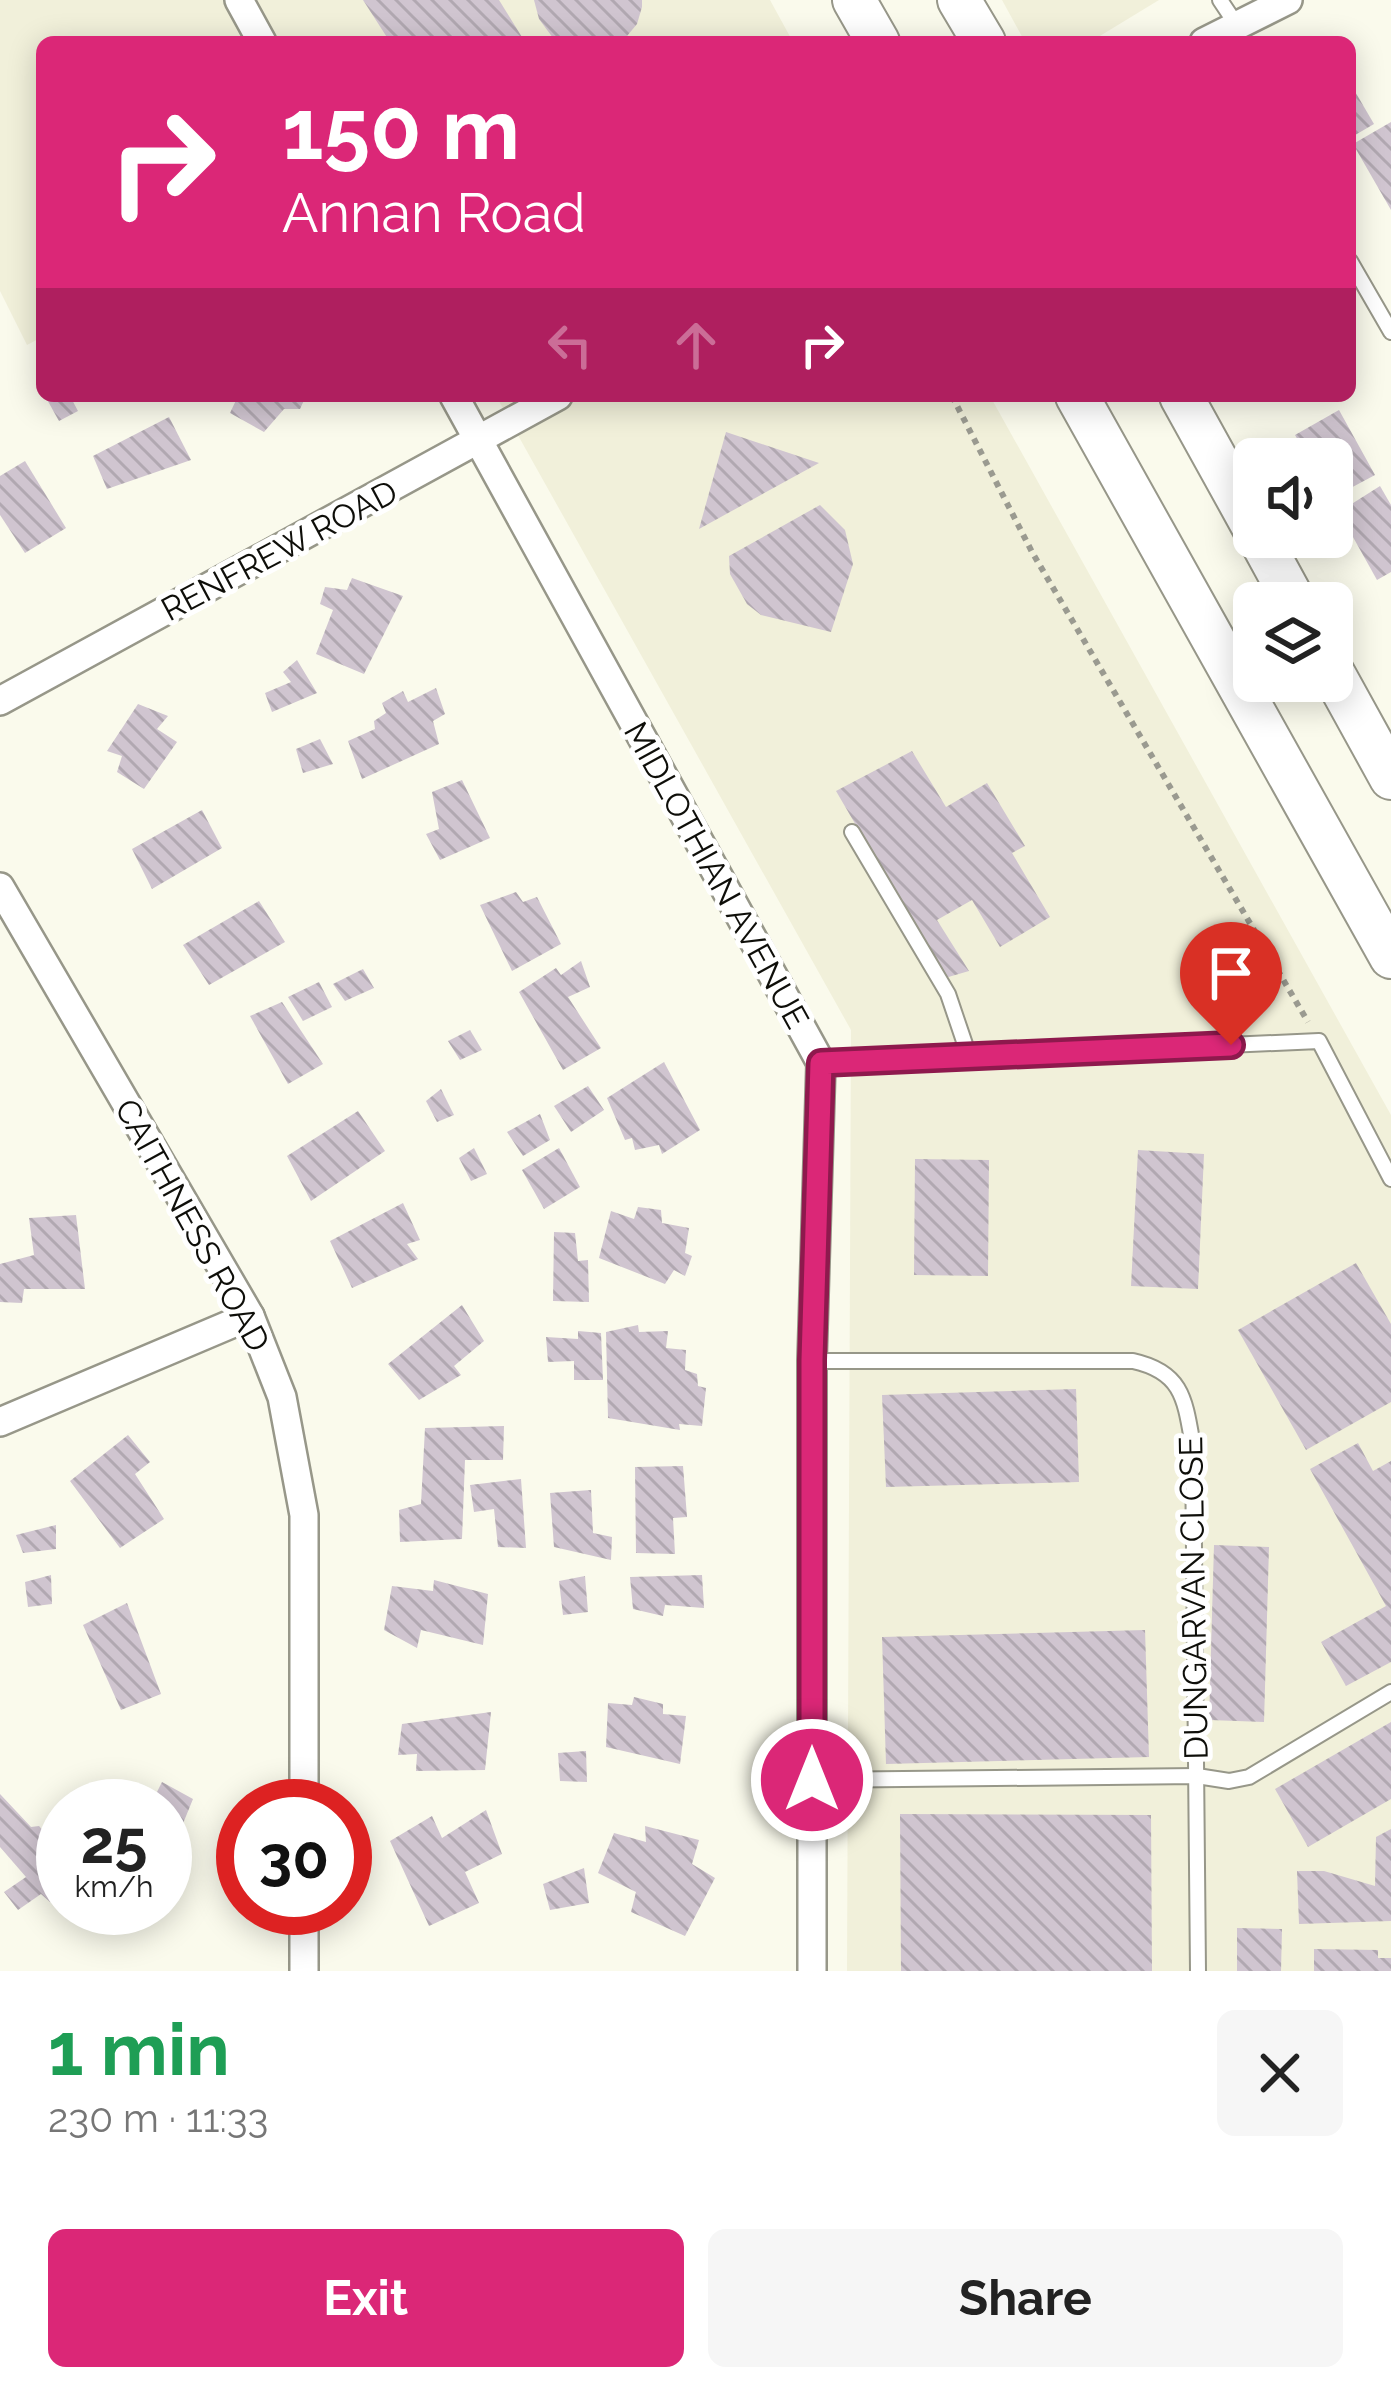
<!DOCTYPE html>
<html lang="en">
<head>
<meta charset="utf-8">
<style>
	:root { --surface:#fff; --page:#f6f6f6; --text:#222; --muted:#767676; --accent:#db2777 }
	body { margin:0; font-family:Raleway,sans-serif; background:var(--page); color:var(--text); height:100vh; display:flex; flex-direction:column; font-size:45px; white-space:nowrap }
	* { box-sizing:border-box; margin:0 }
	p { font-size:39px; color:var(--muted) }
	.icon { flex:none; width:66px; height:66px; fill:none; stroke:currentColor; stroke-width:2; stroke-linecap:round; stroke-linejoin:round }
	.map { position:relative; height:1971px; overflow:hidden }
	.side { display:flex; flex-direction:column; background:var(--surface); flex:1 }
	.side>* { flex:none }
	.guide { position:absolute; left:36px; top:36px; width:1320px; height:366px; border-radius:18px; box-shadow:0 6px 30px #0003; background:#db2777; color:#fff; overflow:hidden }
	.tools { position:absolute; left:1233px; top:438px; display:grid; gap:24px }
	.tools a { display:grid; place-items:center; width:120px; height:120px; border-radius:18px; background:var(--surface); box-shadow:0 6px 30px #0003; font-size:60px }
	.speed { position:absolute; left:36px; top:1779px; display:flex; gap:24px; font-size:60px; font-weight:700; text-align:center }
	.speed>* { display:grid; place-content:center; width:156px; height:156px; border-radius:50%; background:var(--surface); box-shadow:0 6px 30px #0003; line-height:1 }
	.speed small { font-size:30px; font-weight:400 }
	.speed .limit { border:18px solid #d22; background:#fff; color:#111 }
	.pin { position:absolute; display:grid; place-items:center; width:102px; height:102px; color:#fff; margin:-123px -51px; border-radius:50% 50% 50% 0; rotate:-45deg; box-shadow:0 0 12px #0007 }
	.pin .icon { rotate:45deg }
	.me { position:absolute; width:132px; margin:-66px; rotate:0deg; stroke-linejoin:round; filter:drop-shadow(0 0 9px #0008) }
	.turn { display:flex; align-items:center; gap:42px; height:252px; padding:0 48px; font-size:54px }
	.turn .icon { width:156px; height:156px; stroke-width:2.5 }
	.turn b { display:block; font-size:84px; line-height:102px }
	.lanes { display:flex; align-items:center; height:114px; padding:0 48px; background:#0003; justify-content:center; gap:60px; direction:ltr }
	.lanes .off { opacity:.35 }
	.round { display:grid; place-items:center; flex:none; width:126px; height:126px; border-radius:18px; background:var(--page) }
	.headline { display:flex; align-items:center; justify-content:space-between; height:204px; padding:0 48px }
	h1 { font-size:72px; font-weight:700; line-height:90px; color:#1e9e55 }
	.cta { display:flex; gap:24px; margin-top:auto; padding:24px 48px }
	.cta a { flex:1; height:138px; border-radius:18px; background:var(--accent); color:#fff; font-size:48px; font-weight:700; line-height:138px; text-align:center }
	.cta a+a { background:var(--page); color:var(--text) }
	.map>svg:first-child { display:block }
	.built { fill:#f1f0da }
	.building { fill:url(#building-back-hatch) }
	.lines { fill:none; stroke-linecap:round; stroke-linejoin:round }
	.service-casing { stroke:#979789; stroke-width:18 }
	.minor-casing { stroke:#979789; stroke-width:32 }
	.trunk-casing { stroke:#979789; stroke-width:46 }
	.path { stroke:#9a9a90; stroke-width:6; stroke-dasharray:6 6; stroke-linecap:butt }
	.service { stroke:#fff; stroke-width:14 }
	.minor { stroke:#fff; stroke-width:27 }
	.trunk { stroke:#fff; stroke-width:42 }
	.route-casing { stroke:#8e194d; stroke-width:30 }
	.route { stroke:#db2777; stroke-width:21 }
	.labels { text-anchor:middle; stroke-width:10; stroke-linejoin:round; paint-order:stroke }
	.street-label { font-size:33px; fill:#0e0e09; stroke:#fff }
</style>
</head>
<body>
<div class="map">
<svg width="1391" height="1971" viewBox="0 0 1391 1971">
	<defs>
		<pattern id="building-back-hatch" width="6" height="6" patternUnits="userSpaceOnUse" patternTransform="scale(3)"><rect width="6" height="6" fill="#d0c5d0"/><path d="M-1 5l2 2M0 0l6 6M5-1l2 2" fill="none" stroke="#b1a8b1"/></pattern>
	</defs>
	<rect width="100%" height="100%" fill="#fafaec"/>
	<!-- built -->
	<g class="built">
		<polygon points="0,0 770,0 793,42 42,42 42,337 27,345 0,291"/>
		<polygon points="1002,0 1159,0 1090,42 1025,42"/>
		<polygon points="496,396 990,396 1391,1115 1391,1971 847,1971 851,1030"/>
	</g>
	<!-- building -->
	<g class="building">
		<polygon points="363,0 499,0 525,42 390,42"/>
		<polygon points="534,0 642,0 642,7 637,24 622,42 556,42 539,19"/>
		<polygon points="1350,83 1374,124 1350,138"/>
		<polygon points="1391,122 1391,210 1353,144"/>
		<polygon points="45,396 70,396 78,411 59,421"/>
		<polygon points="238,396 249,398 306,396 300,409 284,409 264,432 230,413"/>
		<polygon points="1339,410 1375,475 1332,498 1332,459 1309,459 1295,435"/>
		<polygon points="169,417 191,460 107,489 93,456"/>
		<polygon points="726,432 819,463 699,529"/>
		<polygon points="25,461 66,528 25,553 0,515 0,476"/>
		<polygon points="1380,486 1391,505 1391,572 1377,580 1339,512"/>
		<polygon points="820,505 845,530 853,564 831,632 761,615 747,604 730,574 729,556"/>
		<polygon points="352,578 403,596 364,674 316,654 333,610 320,604 325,587 347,590"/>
		<polygon points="297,660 317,693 272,712 265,693 291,682 283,672"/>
		<polygon points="436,688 445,714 433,721 439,744 362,779 348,741 375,729 374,721 386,713 382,703 403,691 408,702"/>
		<polygon points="138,704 168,716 157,729 177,742 144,789 117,772 122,756 107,751"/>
		<polygon points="320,739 333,764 303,773 296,749"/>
		<polygon points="912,751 946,807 987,783 1025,846 1012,853 1050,917 1000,947 972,900 937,920 969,971 945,978 836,791"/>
		<polygon points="462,780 490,838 440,860 426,834 439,829 432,792"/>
		<polygon points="202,810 222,848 152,889 132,849"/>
		<polygon points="516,892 523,902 537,897 561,944 512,971 480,905"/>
		<polygon points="259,901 285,942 209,985 183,945"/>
		<polygon points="581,961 590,987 568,997 601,1048 563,1070 519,992 556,968 561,975"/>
		<polygon points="363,969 374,988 345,1001 333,984"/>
		<polygon points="319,982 332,1007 303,1021 288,997"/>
		<polygon points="282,1002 323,1064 288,1084 250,1016"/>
		<polygon points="470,1030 482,1050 460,1060 448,1041"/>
		<polygon points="664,1062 700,1130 662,1154 659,1145 635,1150 632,1138 625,1140 607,1098"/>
		<polygon points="588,1086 604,1110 571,1132 554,1106"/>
		<polygon points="441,1089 454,1115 437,1122 426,1101"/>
		<polygon points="358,1111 385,1151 311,1201 287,1156"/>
		<polygon points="540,1114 550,1140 523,1156 507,1132"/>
		<polygon points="474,1148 487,1174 471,1181 459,1158"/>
		<polygon points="559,1148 580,1187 544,1209 522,1170"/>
		<polygon points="1138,1150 1204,1154 1198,1289 1131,1286"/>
		<polygon points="915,1159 989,1160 988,1276 914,1275"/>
		<polygon points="403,1203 420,1240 407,1244 418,1259 352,1288 330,1241"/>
		<polygon points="638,1207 661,1210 662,1223 689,1228 685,1253 692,1256 685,1276 674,1270 665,1284 599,1258 611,1211 634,1219"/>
		<polygon points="76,1215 85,1289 24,1289 22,1303 0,1302 0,1264 34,1255 29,1218"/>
		<polygon points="554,1232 575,1233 578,1261 588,1260 589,1302 553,1301"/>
		<polygon points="1356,1263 1391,1324 1391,1402 1306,1450 1238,1330"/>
		<polygon points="462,1305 484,1341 454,1366 461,1375 419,1400 388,1364"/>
		<polygon points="638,1325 639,1332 668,1331 666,1348 686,1350 685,1370 697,1374 698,1386 706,1388 702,1426 679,1424 680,1430 608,1418 606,1332"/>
		<polygon points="578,1331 601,1333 603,1380 574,1380 574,1361 548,1362 546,1337 578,1339"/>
		<polygon points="1076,1389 1079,1482 886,1487 882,1395"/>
		<polygon points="504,1426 503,1460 465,1460 462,1539 400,1542 399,1510 421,1504 425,1428"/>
		<polygon points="128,1435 150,1462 135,1474 164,1519 120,1548 70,1481"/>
		<polygon points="1358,1443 1373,1471 1391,1461 1391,1662 1346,1686 1321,1642 1386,1606 1310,1469"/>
		<polygon points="683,1466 687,1517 673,1518 675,1554 636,1553 635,1467"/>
		<polygon points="521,1479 526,1548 498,1547 494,1509 474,1512 470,1485"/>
		<polygon points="591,1490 593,1533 612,1537 611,1560 554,1547 550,1493"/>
		<polygon points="56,1525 56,1549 23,1553 16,1535"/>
		<polygon points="1214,1545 1269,1547 1264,1722 1209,1720"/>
		<polygon points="51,1575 52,1604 28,1607 25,1582"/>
		<polygon points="702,1575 704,1608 665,1605 663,1616 633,1609 630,1577"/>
		<polygon points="585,1576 588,1612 563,1615 559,1581"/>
		<polygon points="434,1580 488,1594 483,1645 421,1630 417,1648 384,1630 392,1586 433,1591"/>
		<polygon points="127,1603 161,1694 121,1710 83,1625"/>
		<polygon points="1145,1630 1149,1757 886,1764 882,1637"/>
		<polygon points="634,1697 663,1704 663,1714 686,1716 680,1764 606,1747 608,1703 632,1705"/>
		<polygon points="491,1712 485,1770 416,1771 417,1754 398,1755 402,1724"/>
		<polygon points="1391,1722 1391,1799 1308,1847 1275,1789"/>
		<polygon points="586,1751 587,1782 560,1781 558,1753"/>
		<polygon points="162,1782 193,1799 175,1843 187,1850 173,1885 165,1879 165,1806 150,1806"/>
		<polygon points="0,1794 31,1827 39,1826 63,1853 63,1891 50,1902 41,1894 18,1910 4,1892 26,1877 0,1847"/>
		<polygon points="486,1810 502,1854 465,1872 479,1903 429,1926 390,1841 432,1816 442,1838"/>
		<polygon points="900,1814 1151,1815 1152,1971 901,1971"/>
		<polygon points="645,1826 699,1840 692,1864 715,1878 685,1936 631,1912 636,1892 598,1873 614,1833 646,1842"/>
		<polygon points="1391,1829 1391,1921 1299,1924 1297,1871 1324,1871 1375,1886 1376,1837"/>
		<polygon points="584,1868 589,1903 550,1910 543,1884"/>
		<polygon points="1237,1928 1282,1929 1281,1971 1237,1971"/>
		<polygon points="1314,1949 1378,1950 1378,1958 1391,1958 1391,1971 1314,1971"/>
	</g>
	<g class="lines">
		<defs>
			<g id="service">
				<polyline points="1220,0 1236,24"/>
				<polyline points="1350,261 1391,332"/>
				<polyline points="852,832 948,994 969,1056"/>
				<polyline points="821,1063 1319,1041 1391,1179"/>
				<path d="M813,1361H1133C1183,1372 1185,1400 1193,1446L1198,1971"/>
				<polyline points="812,1780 1197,1776 1229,1781 1249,1777 1391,1692"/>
			</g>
			<g id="minor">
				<polyline points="239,0 262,42"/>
				<polyline points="1204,42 1288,0"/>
				<polyline points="454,396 821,1063 812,1361 812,1971"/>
				<polyline points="0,701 558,396"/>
				<polyline points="0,887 250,1316 282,1397 304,1515 304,1806"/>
				<polyline points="0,1422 250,1316"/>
				<polyline points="304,1971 304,1908"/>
			</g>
			<g id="trunk">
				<polyline points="854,0 878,42"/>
				<polyline points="959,0 984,42"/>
				<polyline points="1077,396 1391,957"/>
				<polyline points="1181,396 1254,528"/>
				<polyline points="1259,537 1295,603"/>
				<polyline points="1332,671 1391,778"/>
			</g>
		</defs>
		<!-- service casing -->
		<use href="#service" class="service-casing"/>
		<!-- minor casing -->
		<use href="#minor" class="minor-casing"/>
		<!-- trunk casing -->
		<use href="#trunk" class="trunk-casing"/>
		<!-- path -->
		<polyline class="path" points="952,396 1032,552 1308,1022"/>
		<!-- service -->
		<use href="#service" class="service"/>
		<!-- minor -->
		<use href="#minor" class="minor"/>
		<!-- trunk -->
		<use href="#trunk" class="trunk"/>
	</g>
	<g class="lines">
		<defs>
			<polyline id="route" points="812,1780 812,1360 821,1063 1231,1045"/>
		</defs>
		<!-- route casing -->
		<use href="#route" class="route-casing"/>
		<!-- route -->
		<use href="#route" class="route"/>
	</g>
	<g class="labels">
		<!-- street labels -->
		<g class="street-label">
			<text transform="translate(279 550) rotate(-28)" y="12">RENFREW ROAD</text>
			<text transform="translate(717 875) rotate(61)" y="12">MIDLOTHIAN AVENUE</text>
			<text transform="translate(193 1225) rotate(61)" y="12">CAITHNESS ROAD</text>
			<text transform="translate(1193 1598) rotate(-91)" y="12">DUNGARVAN CLOSE</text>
		</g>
	</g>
</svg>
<div class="tools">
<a><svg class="icon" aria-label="sound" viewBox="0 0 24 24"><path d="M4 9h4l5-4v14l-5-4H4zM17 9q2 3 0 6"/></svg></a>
<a><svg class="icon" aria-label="layers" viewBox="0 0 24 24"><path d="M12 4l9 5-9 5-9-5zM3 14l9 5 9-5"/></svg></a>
</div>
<div class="speed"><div>25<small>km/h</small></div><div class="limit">30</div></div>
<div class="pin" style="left:1231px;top:1045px;background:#d93025"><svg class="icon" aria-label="arrive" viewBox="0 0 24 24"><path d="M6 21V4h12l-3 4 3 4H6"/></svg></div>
<svg class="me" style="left:812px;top:1780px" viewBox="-20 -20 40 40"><circle r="17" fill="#db2777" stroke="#fff" stroke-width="3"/><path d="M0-11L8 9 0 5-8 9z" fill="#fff"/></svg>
<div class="guide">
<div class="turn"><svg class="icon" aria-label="right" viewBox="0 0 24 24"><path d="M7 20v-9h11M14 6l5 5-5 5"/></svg><div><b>150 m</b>Annan Road</div></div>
<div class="lanes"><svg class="icon off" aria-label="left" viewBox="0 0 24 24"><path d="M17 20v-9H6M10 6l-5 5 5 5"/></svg><svg class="icon off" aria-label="ahead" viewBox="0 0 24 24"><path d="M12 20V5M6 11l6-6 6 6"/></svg><svg class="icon" aria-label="right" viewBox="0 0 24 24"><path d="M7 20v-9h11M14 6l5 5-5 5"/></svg></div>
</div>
</div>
<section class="side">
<div class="headline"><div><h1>1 min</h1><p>230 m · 11:33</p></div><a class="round"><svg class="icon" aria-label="close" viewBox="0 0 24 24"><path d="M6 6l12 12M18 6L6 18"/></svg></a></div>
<div class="cta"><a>Exit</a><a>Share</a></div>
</section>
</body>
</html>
